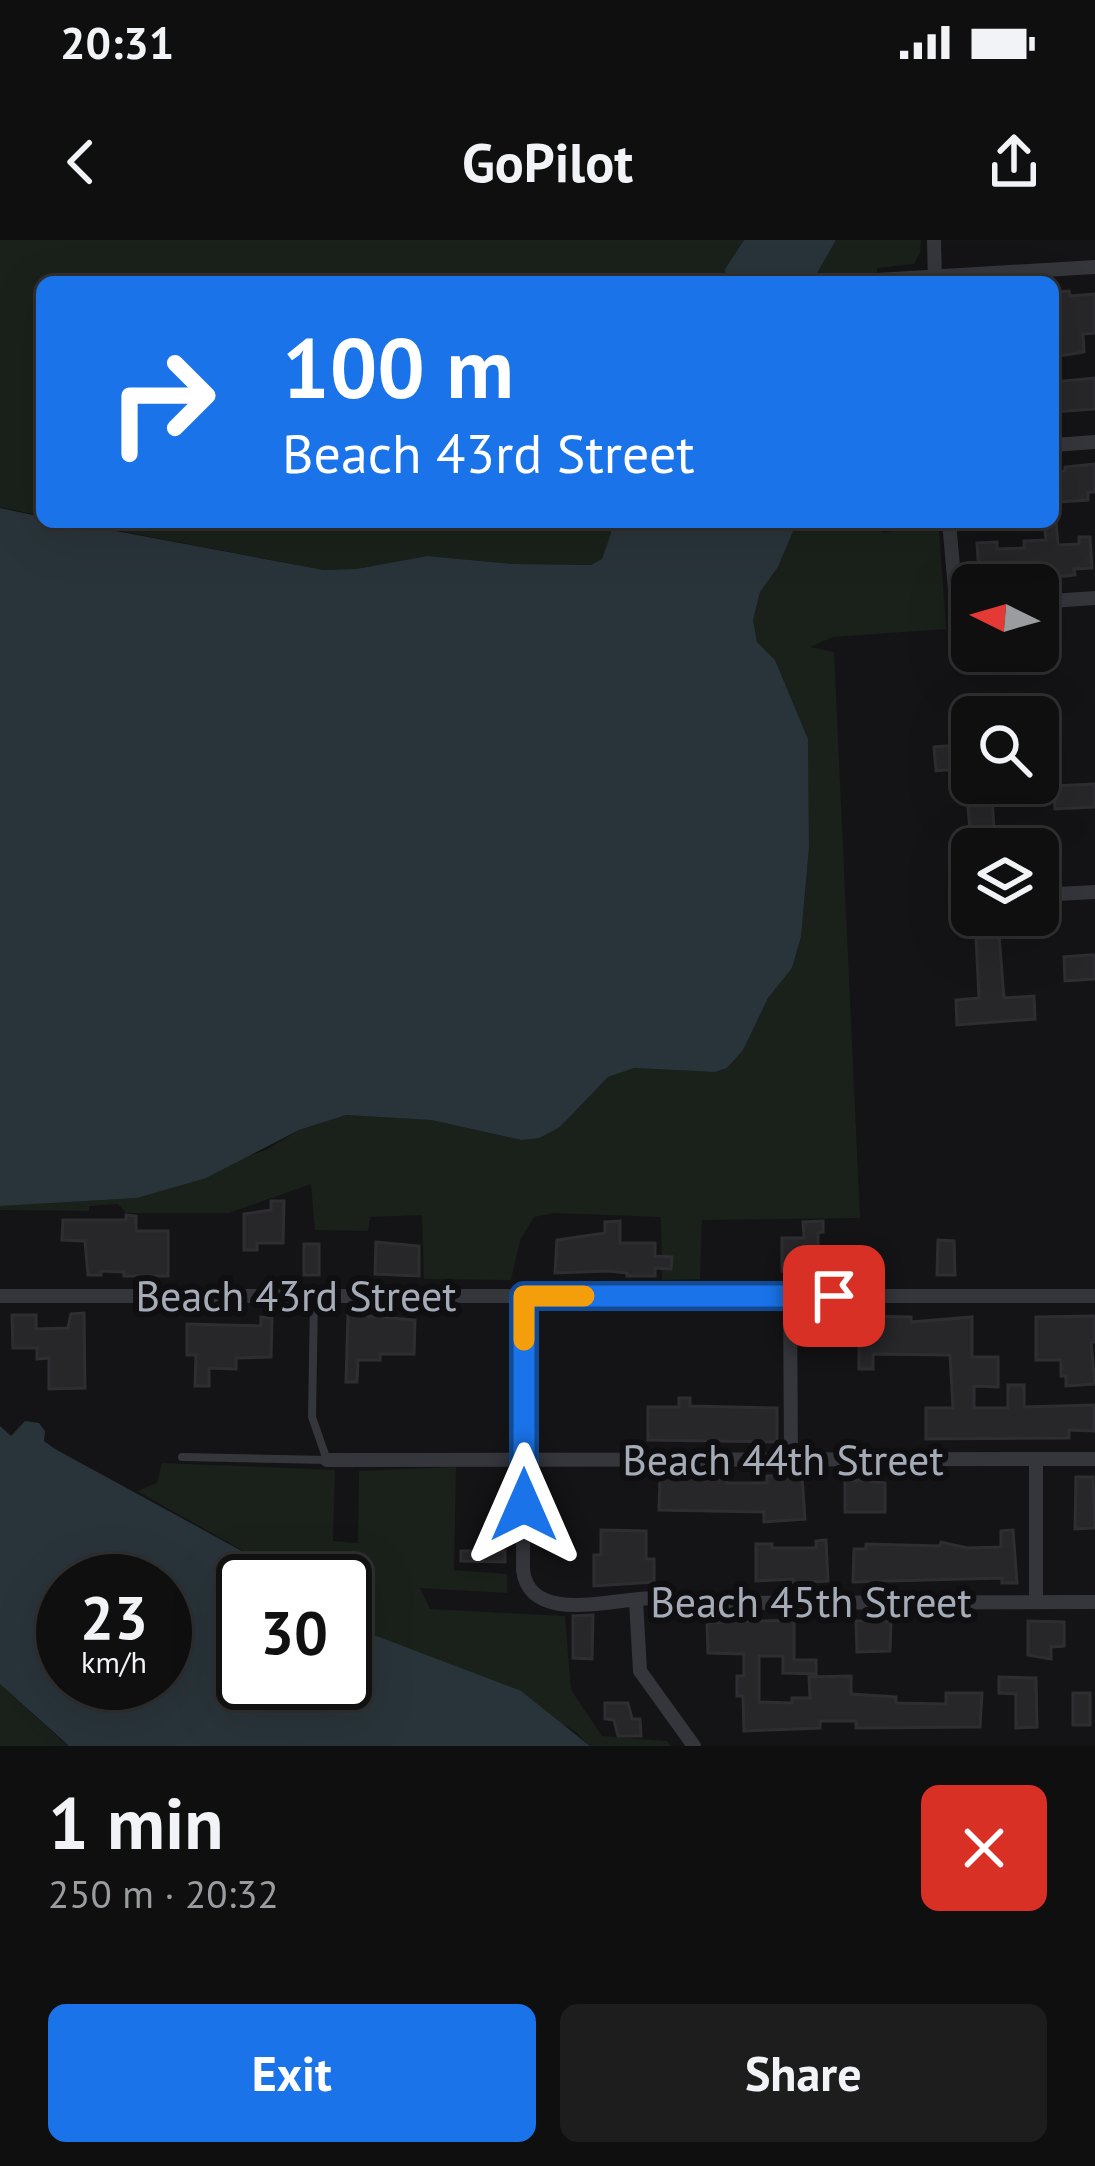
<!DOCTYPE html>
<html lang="en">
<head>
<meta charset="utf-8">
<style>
	:root { --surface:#0f0f10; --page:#1d1d1e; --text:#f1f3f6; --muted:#9b9c9f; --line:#2f2f30; --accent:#1a73e8 }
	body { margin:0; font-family:"PT Sans",sans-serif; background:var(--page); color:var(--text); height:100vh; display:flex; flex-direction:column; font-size:45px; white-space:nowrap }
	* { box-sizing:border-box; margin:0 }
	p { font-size:39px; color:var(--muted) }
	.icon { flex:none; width:66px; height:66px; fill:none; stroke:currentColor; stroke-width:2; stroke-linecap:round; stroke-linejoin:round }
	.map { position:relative; height:1506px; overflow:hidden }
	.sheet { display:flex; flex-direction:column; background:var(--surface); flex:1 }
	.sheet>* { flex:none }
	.hud { position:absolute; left:36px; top:36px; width:1023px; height:252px; border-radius:18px; box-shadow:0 12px 48px #0002,0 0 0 3px var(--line); background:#1a73e8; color:#fff; overflow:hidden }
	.needle { width:78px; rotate:275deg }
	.fabs { position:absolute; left:951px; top:324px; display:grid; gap:24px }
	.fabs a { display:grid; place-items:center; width:108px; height:108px; border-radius:18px; background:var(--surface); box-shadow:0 12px 48px #0002,0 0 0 3px var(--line); font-size:60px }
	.speed { position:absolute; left:36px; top:1314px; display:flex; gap:24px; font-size:60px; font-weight:700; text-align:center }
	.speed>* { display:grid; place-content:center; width:156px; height:156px; border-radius:50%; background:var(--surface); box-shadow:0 12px 48px #0002,0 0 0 3px var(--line); line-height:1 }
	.speed small { font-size:30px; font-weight:400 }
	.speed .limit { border:6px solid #111; border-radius:18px; background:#fff; color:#111 }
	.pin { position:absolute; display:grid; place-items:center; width:102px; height:102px; color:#fff; margin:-51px; border-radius:24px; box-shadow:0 6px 18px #0006 }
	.me { position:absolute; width:132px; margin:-66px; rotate:0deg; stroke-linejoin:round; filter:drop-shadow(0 0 9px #0008) }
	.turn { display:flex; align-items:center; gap:42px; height:252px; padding:0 48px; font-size:54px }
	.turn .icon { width:156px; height:156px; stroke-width:2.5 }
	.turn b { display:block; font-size:84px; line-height:102px }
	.round { display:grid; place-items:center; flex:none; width:126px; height:126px; border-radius:18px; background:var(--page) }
	.headline { display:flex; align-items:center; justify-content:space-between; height:204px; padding:0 48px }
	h1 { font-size:72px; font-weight:800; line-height:90px }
	.cta { display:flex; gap:24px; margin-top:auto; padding:24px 48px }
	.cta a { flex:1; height:138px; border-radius:18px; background:var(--accent); color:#fff; font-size:48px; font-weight:800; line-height:138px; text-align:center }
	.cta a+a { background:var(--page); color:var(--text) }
	.status { display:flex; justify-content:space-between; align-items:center; height:84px; padding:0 60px; background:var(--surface); direction:ltr }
	.status svg { height:33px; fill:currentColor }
	header { display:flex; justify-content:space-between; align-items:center; height:156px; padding:0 48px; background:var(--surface); font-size:54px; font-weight:800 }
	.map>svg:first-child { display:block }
	.green { fill:#1a211a }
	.water { fill:#29343a; fill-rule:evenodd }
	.building { fill:#27272a; stroke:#2e2e32; stroke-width:3 }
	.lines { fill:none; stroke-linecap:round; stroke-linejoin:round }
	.lane { stroke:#34363b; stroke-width:8 }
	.street { stroke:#34363b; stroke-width:14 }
	.route-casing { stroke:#114b97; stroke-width:30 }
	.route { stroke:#1a73e8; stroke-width:21 }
	.slow { stroke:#f59e0b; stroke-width:21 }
	.labels { text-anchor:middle; stroke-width:12; stroke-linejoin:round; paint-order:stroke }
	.street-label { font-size:42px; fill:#a5abb7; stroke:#0f0f11 }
</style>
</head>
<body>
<div class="status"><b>20:31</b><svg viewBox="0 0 49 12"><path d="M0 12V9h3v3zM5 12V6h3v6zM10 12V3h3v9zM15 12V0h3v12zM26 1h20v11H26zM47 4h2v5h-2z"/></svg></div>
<header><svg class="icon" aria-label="back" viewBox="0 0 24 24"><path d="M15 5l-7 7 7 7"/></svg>GoPilot<svg class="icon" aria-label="share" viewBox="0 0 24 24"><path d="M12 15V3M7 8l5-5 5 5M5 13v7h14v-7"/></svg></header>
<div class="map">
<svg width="1095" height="1506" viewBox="0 0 1095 1506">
	<rect width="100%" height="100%" fill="#141416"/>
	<!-- green -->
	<g class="green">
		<polygon points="0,0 744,0 725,29 726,42 42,42 42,276 0,267"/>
		<polygon points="836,0 921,0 920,13 914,24 877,28 878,42 812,42"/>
		<polygon points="73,282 609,282 611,293 602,320 591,325 512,324 427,316 356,329 324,330"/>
		<polygon points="797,282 881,282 882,292 939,288 946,389 833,397 810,407 834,412 860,978 702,980 700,1039 662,1040 661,977 555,973 534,977 520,1000 511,1040 424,1039 422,975 370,977 368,991 315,990 311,944 229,973 126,973 118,964 89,966 89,971 0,970 0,966 137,958 268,909 299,890 346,875 431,880 521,900 560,887 608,837 634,828 715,832 727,828 743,809 768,758 792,728 801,697 809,608 808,499 775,420 757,402 753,380 760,352 778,327"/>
		<polygon points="162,1223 335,1230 333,1301 358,1303 359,1231 456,1227 454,1330 507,1334 507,1353 420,1348 430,1369 565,1376 571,1450 602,1496 667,1501 671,1506 590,1506 572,1489 358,1389 345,1371 345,1341 297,1341 137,1251 157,1243"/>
		<polygon points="0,1444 62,1501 69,1506 0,1506"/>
	</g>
	<!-- water -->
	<g class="water">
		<polygon points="744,0 836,0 812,42 726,42 725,29"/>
		<polygon points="0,268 42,277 42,282 68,282 324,330 356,329 427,316 512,324 591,325 602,319 611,293 609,282 797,282 778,327 760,352 753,380 757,402 775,420 808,499 809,608 801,697 792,728 768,758 743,810 727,828 715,832 634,828 608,837 560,887 539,898 521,900 431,880 346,875 299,890 206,938 137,958 0,966"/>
		<path d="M25,1181L39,1183L45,1191L44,1201L55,1209L297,1341H243V1443H345V1371L358,1389L521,1451L590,1506H69L0,1444V1186L11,1196ZM63,1341H165V1443H63Z"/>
	</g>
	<!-- building -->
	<g class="building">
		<polygon points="1069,51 1070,56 1095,54 1095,93 1083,94 1084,112 1053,117 1053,57 1057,57 1057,52"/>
		<polygon points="1095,138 1095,169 1053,172 1053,142"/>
		<polygon points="1095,224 1095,252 1088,252 1088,260 1060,262 1058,232 1065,231 1065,227"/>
		<polygon points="1056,282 1058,305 1079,304 1079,297 1090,297 1092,328 1074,329 1075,335 1056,337 1043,338 1042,331 1018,332 1019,339 1006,340 1006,333 979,334 977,303 997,302 997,309 1024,308 1024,301 1046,300 1044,283"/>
		<polygon points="972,504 972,528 936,531 934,507"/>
		<polygon points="966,543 991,543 994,589 970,591"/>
		<polygon points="1095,544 1095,567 1055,569 1054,546"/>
		<polygon points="999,695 1004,758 1034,756 1035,779 957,785 956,760 979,758 976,697"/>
		<polygon points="1088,715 1095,715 1095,739 1065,741 1064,717"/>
		<polygon points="271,961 284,961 283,1003 257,1003 257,1010 244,1010 244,974 271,970"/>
		<polygon points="126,975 136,976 136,991 168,991 168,1036 124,1036 124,1032 101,1031 101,1035 88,1035 85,1001 62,1000 63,980 126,980"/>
		<polygon points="620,981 620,1003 655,1003 655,1016 672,1017 671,1029 655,1028 655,1036 627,1036 627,1033 608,1031 555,1033 557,1000 605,993 605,982"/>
		<polygon points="823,981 823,992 818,993 818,1034 782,1031 782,998 804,998 803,982"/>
		<polygon points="938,1000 954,1001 955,1035 937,1035"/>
		<polygon points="376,1002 419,1006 419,1036 375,1034"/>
		<rect x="304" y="1004" width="15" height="31"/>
		<polygon points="84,1073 85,1148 49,1149 49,1118 37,1119 37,1108 13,1108 12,1075 36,1075 36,1089 68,1088 71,1074"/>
		<polygon points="348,1074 415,1080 414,1114 380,1114 380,1120 358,1120 357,1142 346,1142"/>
		<polygon points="859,1076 911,1077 911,1082 972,1077 972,1117 998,1117 998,1147 974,1146 974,1168 1008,1168 1008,1145 1024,1145 1024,1167 1094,1165 1094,1191 1069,1190 1069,1198 926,1199 926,1168 953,1168 950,1115 873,1114 873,1129 859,1129"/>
		<polygon points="1095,1076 1095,1102 1091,1102 1095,1144 1066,1146 1066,1136 1061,1136 1061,1120 1036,1120 1036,1077"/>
		<polygon points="261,1077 272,1078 271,1117 236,1118 236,1129 209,1128 209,1146 195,1146 196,1115 187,1115 187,1084 261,1086"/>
		<polygon points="679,1158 690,1158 690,1166 777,1168 777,1202 648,1200 648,1167 679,1167"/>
		<polygon points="727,1235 727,1243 767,1243 767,1236 802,1236 805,1279 764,1282 764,1272 659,1270 660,1237"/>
		<polygon points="1076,1237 1093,1237 1095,1288 1075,1289"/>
		<polygon points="859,1240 885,1243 885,1272 845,1272 845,1241"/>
		<polygon points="601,1290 646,1291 646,1319 654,1319 654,1342 594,1346 594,1315 601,1315"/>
		<polygon points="1013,1290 1017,1343 1002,1343 1002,1338 853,1342 854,1309 866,1309 866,1304 940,1306 941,1302 967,1308 1001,1307 1001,1291"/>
		<polygon points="826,1300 828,1341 810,1342 809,1346 794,1345 793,1339 756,1341 756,1304 772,1304 772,1308 816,1308 816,1301"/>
		<polygon points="461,1311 505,1311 505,1322 461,1321"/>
		<polygon points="593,1375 592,1419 573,1418 573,1376"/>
		<polygon points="794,1380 794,1420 816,1420 816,1434 783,1433 783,1416 759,1416 759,1462 792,1463 792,1458 810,1458 809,1437 851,1436 851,1454 896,1457 896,1463 946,1464 946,1453 982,1453 980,1487 856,1488 856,1481 820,1481 820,1488 744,1491 743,1456 737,1456 737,1436 744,1436 744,1414 708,1413 707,1383"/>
		<polygon points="856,1381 891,1381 890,1411 857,1412"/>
		<polygon points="1028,1381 1064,1382 1064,1406 1051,1407 1051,1419 1028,1415"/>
		<polygon points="999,1437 1036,1438 1037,1487 1016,1488 1016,1454 999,1453"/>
		<rect x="1073" y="1453" width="17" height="32"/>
		<polygon points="605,1463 628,1463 632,1479 640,1479 641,1496 618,1496 614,1480 605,1479"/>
	</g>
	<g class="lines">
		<!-- lane -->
		<polyline class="lane" points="182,1217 327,1220 312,1177 314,1058"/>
		<!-- street -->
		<g class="street">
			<polyline points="934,0 935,42"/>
			<polyline points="877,40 1095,27"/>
			<polyline points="1053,205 1095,202"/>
			<polyline points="949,282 955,349 960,358 972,364"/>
			<polyline points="1038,362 1095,358"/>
			<polyline points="1038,655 1095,652"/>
			<polyline points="0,1056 1095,1056"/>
			<path d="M524,1056L523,1330C530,1387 618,1357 656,1358C669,1359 681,1363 694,1363L1095,1362"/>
			<polyline points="790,1056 791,1220"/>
			<polyline points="327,1220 1095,1219"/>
			<polyline points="636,1361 640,1431 694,1506"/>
			<polyline points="1036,1362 1036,1220"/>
		</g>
	</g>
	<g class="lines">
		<defs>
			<polyline id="route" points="524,1265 524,1056 834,1056"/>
		</defs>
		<!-- route casing -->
		<use href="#route" class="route-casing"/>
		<!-- route -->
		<use href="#route" class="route"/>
		<!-- slow -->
		<polyline class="slow" points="524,1100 524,1056 584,1056"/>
	</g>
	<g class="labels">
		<!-- street labels -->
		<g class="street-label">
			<text x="296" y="1071">Beach 43rd Street</text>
			<text x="783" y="1235">Beach 44th Street</text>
			<text x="811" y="1377">Beach 45th Street</text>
		</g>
	</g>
</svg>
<div class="fabs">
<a><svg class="needle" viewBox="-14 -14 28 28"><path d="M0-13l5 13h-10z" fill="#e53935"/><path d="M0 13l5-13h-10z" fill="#9b9c9f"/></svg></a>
<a><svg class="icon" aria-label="search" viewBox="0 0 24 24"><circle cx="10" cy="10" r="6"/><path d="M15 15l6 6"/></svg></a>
<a><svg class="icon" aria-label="layers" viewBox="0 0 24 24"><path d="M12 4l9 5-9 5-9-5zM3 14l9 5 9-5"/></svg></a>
</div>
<div class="speed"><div>23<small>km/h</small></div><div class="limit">30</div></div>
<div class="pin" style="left:834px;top:1056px;background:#d93025"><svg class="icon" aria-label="arrive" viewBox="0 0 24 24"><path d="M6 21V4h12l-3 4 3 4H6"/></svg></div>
<svg class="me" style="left:524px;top:1265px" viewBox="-20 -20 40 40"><path d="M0-17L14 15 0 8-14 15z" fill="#1a73e8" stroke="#fff" stroke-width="4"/></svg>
<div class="hud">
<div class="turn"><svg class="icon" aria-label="right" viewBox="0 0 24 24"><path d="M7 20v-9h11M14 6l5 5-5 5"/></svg><div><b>100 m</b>Beach 43rd Street</div></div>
</div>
</div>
<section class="sheet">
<div class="headline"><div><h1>1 min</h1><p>250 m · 20:32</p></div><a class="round" style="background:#d93025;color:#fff"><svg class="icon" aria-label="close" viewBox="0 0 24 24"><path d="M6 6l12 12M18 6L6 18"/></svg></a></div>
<div class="cta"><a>Exit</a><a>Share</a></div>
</section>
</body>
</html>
